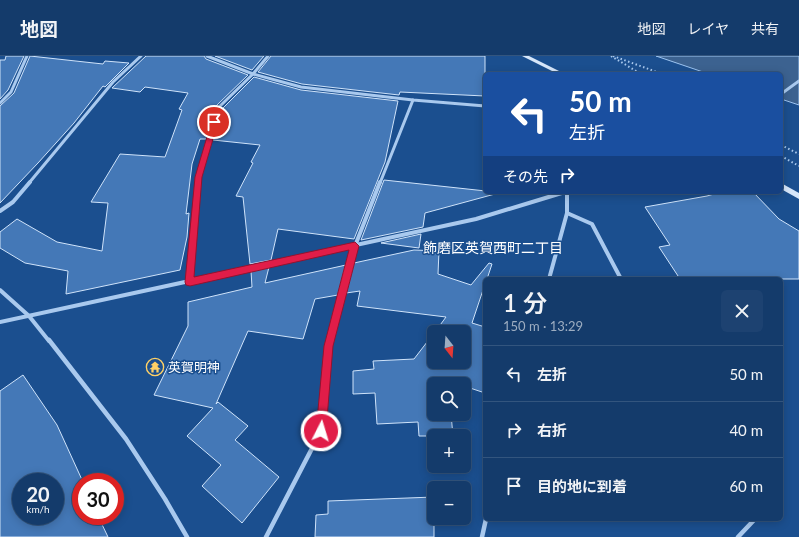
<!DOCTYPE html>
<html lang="ja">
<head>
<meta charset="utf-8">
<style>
	:root { --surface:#143b6b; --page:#1d4271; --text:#f1f3f6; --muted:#9dadc1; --line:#33557e }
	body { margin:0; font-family:Lato,"Noto Sans JP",sans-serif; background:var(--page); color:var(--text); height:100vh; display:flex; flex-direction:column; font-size:15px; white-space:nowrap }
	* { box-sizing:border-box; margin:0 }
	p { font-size:13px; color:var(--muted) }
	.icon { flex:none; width:22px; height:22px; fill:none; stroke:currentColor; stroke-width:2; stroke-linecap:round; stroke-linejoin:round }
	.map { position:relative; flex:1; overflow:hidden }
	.side { position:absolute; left:483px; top:221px; width:300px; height:244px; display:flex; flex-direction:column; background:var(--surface); border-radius:6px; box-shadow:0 2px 10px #0003,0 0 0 1px var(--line) }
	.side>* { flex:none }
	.top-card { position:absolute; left:483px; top:16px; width:300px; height:122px; border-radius:6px; box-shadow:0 2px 10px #0003,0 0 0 1px var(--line); background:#1a4fa0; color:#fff; overflow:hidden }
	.needle { width:26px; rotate:163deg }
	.buttons { position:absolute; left:427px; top:269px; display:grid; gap:8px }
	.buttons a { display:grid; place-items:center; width:44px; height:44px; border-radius:6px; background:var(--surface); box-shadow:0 2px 10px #0003,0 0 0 1px var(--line); font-size:20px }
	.speed { position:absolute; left:12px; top:417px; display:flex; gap:8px; font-size:20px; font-weight:700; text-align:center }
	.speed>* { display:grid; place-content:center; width:52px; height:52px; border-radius:50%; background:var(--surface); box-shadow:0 2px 10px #0003,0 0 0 1px var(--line); line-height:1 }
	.speed small { font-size:10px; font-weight:400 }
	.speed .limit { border:6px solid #d22; background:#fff; color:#111 }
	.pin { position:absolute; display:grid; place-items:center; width:34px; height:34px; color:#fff; margin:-17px; border:2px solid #fff; border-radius:50%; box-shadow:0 1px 4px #0007 }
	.me { position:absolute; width:44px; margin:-22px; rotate:5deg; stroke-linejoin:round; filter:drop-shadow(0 0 3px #0008) }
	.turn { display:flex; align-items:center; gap:14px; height:84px; padding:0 20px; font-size:18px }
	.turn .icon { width:52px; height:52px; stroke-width:2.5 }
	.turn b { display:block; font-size:28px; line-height:34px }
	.then { display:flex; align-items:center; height:38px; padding:0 20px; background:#0003; gap:8px; font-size:15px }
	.round { display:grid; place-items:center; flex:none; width:42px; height:42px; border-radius:6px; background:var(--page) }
	.headline { display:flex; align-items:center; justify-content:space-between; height:68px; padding:0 20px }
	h1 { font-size:24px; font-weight:600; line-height:30px }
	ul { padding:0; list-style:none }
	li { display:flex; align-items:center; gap:12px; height:56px; padding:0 20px; border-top:1px solid var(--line) }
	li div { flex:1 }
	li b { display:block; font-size:15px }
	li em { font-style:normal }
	header { display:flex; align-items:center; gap:24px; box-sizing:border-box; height:56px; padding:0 20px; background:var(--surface); border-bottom:1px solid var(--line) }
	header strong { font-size:19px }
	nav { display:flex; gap:22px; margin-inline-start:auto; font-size:14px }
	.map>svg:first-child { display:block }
	.water { fill:#3c6290; stroke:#9cc4f0 }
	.building { fill:#4478b7; stroke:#cfe3fa; fill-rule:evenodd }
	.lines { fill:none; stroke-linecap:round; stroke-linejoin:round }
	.path { stroke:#a9c9ee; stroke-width:2; stroke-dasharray:1.5 2.5; stroke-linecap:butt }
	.street-far2 { stroke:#a9c9ee; stroke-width:3 }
	.street-far1 { stroke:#a9c9ee; stroke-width:4 }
	.street { stroke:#a9c9ee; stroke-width:4.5 }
	.secondary { fill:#d6e6fa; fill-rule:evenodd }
	.route { fill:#e11d48; stroke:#92132f }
	.labels { text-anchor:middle; stroke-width:3; stroke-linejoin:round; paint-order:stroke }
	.poi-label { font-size:13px; fill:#fff; stroke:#1b4f8f; text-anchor:start }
	.neighbourhood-label { font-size:14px; fill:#fff; stroke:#1b4f8f }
</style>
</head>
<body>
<header>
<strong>地図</strong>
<nav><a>地図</a><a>レイヤ</a><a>共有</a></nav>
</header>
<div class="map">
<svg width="799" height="481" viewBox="0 0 799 481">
	<rect width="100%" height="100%" fill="#1b4f8f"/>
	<!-- water -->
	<polygon class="water" points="656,0 799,0 799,49 781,43 781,18 709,18"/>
	<!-- building -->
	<g class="building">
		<polygon points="6,0 24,0 8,34 0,43 0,4 5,4"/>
		<polygon points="30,0 103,8 105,5 129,7 105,31 103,30 74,67 38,107 0,147 0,50 14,37"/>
		<polygon points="146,0 204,0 206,3 248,19 216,50 207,83 200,83 192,108 186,158 189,157 187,181 180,214 66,238 68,215 25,207 0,192 0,176 17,163 57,186 102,195 108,147 91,146 120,98 165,101 182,54 179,53 188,37 145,31 140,36 112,32"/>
		<polygon points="215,0 264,0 252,14"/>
		<polygon points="271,0 485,0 485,40 400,36 399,39 302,28 258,16"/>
		<polygon points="254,21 301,34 398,45 385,106 354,183 278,173 271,204 250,208 243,141 236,140 253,107 251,106 260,89 213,84 221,54"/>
		<polygon points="384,124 495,136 495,138 425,157 423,171 361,184"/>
		<polygon points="721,136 753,136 779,163 799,175 799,223 680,223 659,191 670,189 645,151 707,140"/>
		<polygon points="421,178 419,192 381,187"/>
		<polygon points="414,194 439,195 438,218 471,229 489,207 492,208 487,223 485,223 485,228 472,267 485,271 485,337 464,330 464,328 448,324 448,328 434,328 434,358 451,358 453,380 419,380 418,366 377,368 375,337 353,338 353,315 374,313 373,305 414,303 434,277 434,306 464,306 464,276 435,276 446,261 357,250 360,235 346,237 354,207"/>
		<polygon points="346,209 338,239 315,243 303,283 248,275 216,348 218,346 248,370 235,384 279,421 242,467 202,430 221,409 187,380 213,352 154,339 188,270 188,246 252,231 251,215 269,211 265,227"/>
		<path d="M23,319L57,369L83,426H81V460H98L108,481H0V335ZM21,426H55V460H21Z"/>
		<polygon points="434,441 434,481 315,481 316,459 328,458 328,445"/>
	</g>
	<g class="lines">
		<!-- path -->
		<g class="path">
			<polyline points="611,0 641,18"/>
			<polyline points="613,0 662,18"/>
			<polyline points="781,89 799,98"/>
			<polyline points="781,100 799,110"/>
		</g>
		<!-- street-far2 -->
		<g class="street-far2">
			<polyline points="207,0 253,18 301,31 413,44 485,50"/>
			<polyline points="781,38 799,25"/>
			<polyline points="0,47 11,36 27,0"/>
			<polyline points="29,127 113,26 141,0"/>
			<polyline points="198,127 218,52 253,18 268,0"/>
			<polyline points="380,127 413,44"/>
		</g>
		<!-- street-far1 -->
		<g class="street-far1">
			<polyline points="0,155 13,146 30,126"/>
			<polyline points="567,157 592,168 621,223"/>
			<polyline points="549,223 567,157 567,136"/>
			<polyline points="190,226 198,126"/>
			<polyline points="0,234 29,260 49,285"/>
			<polyline points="0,266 476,163 565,136"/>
			<polyline points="329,285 355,190 380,126"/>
		</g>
		<!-- street -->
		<g class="street">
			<polyline points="49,284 126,383 165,443 187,481"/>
			<polyline points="266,481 321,375 330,284"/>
			<polyline points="482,481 486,463"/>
			<polyline points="738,481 755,463"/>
		</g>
		<!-- secondary -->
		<g class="secondary">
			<polygon points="522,0 529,0 565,18 558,18"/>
			<polygon points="781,127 799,137 799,143 781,133"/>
		</g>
	</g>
	<!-- route -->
	<polygon class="route" points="212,64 214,64 218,66 202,121 194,221 355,186 359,190 333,290 326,375 325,379 321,380 317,379 316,375 324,290 349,194 190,230 186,229 185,226 195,121"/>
	<!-- icons -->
	<defs>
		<symbol id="temple-ring" viewBox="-11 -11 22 22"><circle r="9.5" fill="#1b4f8f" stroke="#ffd166" stroke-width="1.5"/><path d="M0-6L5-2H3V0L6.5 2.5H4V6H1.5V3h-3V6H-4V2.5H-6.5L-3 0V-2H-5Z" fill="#ffd166"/></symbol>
	</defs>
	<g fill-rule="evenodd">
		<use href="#temple-ring" x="145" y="301" width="20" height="20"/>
	</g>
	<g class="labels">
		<!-- poi labels -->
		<g class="poi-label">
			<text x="168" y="316">英賀明神</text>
		</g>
		<!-- neighbourhood labels -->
		<g class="neighbourhood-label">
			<text x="493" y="197">飾磨区英賀西町二丁目</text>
		</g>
	</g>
</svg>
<div class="buttons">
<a><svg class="needle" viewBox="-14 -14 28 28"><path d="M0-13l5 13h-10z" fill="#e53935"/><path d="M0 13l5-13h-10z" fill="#9dadc1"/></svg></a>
<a><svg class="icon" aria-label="search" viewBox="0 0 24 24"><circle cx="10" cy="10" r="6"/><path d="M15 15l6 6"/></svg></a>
<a>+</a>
<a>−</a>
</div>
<div class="speed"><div>20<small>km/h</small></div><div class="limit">30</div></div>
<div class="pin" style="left:214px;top:66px;background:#d93025"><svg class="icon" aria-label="arrive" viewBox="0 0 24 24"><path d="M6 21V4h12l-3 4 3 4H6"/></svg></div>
<svg class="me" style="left:321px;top:375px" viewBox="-20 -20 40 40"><circle r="17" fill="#e11d48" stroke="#fff" stroke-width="3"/><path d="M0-11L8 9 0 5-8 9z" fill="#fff"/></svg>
<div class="top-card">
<div class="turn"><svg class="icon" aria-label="left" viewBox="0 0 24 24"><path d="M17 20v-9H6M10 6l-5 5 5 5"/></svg><div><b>50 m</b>左折</div></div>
<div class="then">その先<svg class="icon" aria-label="right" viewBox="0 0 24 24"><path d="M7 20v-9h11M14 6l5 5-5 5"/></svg></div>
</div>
<section class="side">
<div class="headline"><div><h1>1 分</h1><p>150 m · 13:29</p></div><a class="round"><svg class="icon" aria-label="close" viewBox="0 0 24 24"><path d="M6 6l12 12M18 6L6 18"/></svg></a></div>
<ul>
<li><svg class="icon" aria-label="left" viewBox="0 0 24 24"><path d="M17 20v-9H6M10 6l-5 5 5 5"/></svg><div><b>左折</b></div><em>50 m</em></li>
<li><svg class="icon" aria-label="right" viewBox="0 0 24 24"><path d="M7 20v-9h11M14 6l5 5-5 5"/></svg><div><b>右折</b></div><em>40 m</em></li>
<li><svg class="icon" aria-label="arrive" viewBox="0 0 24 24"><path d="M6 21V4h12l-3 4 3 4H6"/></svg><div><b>目的地に到着</b></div><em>60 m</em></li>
</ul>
</section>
</div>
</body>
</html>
